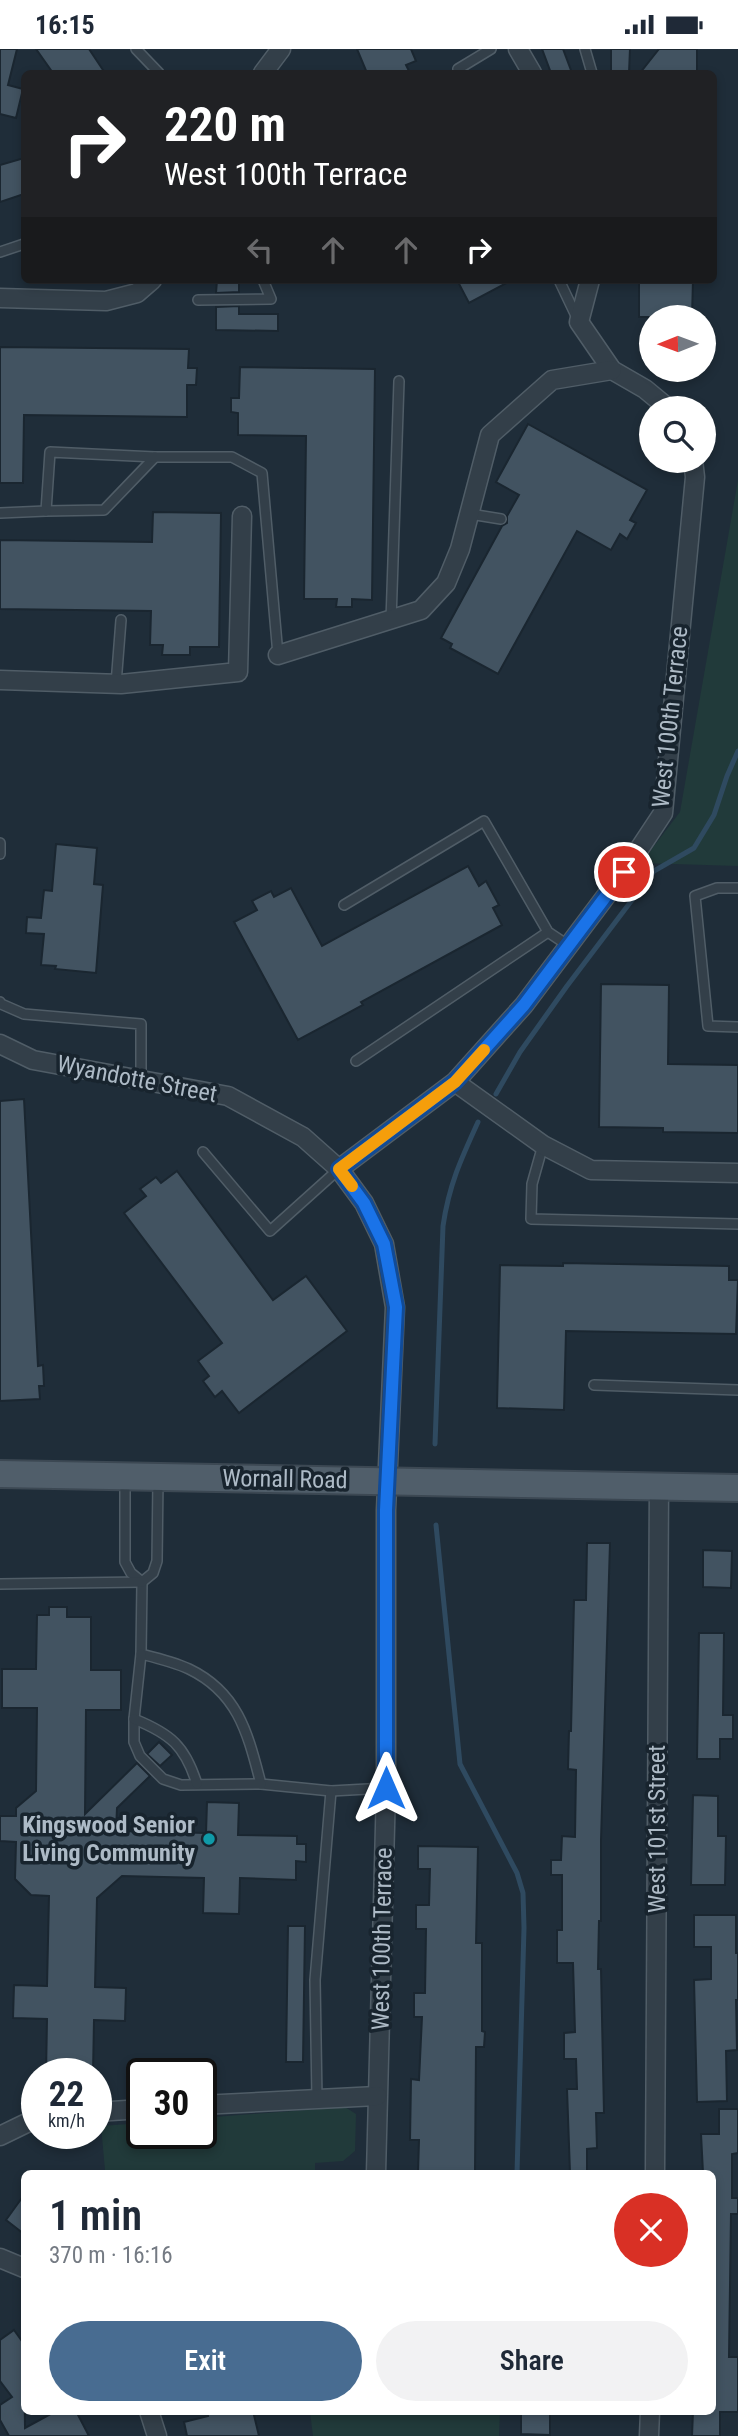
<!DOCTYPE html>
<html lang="en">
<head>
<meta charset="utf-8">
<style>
	:root { --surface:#fff; --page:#f2f2f3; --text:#1f2937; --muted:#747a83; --accent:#486c91 }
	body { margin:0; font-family:"Roboto Condensed",sans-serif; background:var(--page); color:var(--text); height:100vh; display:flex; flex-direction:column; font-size:26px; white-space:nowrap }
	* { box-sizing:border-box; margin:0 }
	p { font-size:23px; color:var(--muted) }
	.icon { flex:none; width:38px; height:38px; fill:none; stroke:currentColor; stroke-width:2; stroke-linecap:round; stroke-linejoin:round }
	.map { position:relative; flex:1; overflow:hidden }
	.sheet { position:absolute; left:21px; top:2121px; width:695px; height:245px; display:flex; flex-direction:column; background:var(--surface); border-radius:10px; box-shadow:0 4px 10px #0003 }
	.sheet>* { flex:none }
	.hud { position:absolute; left:21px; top:21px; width:696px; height:214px; border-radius:10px; box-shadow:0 4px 10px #0003; background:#202124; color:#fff; overflow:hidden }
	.needle { width:46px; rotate:269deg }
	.buttons { position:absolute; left:639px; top:256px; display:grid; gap:14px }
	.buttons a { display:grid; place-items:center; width:77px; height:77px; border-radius:50%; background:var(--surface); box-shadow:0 4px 10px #0003; font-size:35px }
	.speed { position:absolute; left:21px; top:2009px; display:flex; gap:14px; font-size:35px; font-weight:700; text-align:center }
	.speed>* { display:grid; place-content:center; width:91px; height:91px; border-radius:50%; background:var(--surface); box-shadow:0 4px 10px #0003; line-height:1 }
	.speed small { font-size:18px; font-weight:400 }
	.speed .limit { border:4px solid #111; border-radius:10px; background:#fff; color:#111 }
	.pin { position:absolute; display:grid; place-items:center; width:60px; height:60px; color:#fff; margin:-30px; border:4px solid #fff; border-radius:50%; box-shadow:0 2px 7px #0007 }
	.me { position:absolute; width:77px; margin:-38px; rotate:0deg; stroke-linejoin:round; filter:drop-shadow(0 0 5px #0008) }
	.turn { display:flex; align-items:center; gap:24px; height:147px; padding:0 28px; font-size:32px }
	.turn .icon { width:91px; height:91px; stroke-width:2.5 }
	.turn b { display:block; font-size:49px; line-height:60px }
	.lanes { display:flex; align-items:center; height:66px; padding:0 28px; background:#0003; justify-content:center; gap:35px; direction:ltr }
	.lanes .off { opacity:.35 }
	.round { display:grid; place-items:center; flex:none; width:74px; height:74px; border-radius:37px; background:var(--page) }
	.headline { display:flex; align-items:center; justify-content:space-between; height:119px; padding:0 28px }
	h1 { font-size:42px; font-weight:600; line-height:52px }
	.button { display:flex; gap:14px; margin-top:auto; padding:14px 28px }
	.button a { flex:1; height:80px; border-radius:42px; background:var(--accent); color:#fff; font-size:28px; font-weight:600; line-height:80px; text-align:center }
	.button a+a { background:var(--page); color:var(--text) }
	.status { display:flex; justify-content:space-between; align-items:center; height:49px; padding:0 35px; background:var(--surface); direction:ltr }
	.status svg { height:19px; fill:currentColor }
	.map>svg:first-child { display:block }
	.green { fill:#213a3a }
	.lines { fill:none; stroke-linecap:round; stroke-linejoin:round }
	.stream { stroke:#2f4a60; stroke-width:5 }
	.building { fill:#425361; stroke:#1a2630; stroke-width:2 }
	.service-casing { stroke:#505d67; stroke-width:12 }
	.minor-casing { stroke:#505d67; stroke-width:21 }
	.primary-casing { stroke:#3c4853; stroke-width:30 }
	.service { stroke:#333f49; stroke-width:9 }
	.minor { stroke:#333f49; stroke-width:18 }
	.primary { stroke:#505e6a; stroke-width:26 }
	.route-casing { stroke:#114b97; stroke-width:18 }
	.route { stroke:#1a73e8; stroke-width:12 }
	.slow { stroke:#f59e0b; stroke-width:12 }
	.culture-dot { fill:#0f9aa8; stroke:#18242e; stroke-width:2.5 }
	.labels { text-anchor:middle; stroke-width:7; stroke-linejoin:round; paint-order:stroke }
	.street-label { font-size:24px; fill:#adbac6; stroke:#18242e }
	.poi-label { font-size:24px; font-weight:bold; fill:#adbac6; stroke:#18242e; text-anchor:end }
</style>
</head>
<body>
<div class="status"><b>16:15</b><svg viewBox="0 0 49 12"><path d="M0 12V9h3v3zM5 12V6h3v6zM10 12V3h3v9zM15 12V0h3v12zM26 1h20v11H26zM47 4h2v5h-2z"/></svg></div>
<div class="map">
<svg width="738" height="2387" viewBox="0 0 738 2387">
	<rect width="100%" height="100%" fill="#1f2d39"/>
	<!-- green -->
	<g class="green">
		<polygon points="738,431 738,817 641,814 680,763"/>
		<polygon points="345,2058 356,2065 355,2102 343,2112 315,2114 315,2124 111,2124 105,2121 101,2077 142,2074 142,2084 201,2084 201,2069"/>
		<polygon points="310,2363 500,2363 499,2387 313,2387"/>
	</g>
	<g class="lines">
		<!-- stream -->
		<g class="stream">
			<polyline points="496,1045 520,1003 567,937 654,822 694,799 714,766 727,727 738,702"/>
			<path d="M435,1395L443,1177C449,1136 461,1110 478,1073"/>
			<polyline points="436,1476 460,1715 517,1824 523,1844 524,1879 517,2124"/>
		</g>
	</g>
	<!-- building -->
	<g class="building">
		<polygon points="0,0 17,0 8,36 23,40 16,69 0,65"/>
		<polygon points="36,0 89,0 105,24 53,24"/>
		<polygon points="357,0 411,0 416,12 406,16 410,24 367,24"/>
		<polygon points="542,0 563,0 572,24 551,24"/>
		<polygon points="611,0 630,0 629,24 611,24"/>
		<polygon points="659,0 697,0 697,24 640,24"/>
		<polygon points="24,109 24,145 0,153 0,116"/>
		<polygon points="217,231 239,231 239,243 216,244"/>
		<polygon points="457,231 512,231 469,254"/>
		<polygon points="639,231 693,231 692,268 639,268"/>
		<polygon points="239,257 239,265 278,265 278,282 216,281 216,258"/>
		<polygon points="0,298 189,300 188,319 197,319 196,336 187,336 187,368 24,366 23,434 0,434"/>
		<polygon points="240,318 375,320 372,551 352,550 352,558 336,558 337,550 304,550 306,387 238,386 238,364 231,363 231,349 239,349"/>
		<polygon points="528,375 647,441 630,471 636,474 627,490 620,485 611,501 577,482 498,625 450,599 452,595 441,589 502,477 507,474 507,467 519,446 496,433"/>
		<polygon points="153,463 221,464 219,598 190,598 190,606 162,606 163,596 150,596 151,562 0,560 0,491 152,493"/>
		<polygon points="56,795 97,799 94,835 103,836 96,924 55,920 56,917 41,916 44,885 26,884 27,868 41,869 44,841 52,842"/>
		<polygon points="468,817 479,837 486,832 499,856 493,859 502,876 361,953 363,956 298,991 234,873 257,861 252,852 271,842 274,848 291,839 322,897"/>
		<polygon points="601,935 669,936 668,1015 738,1016 738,1084 663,1083 663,1079 599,1078"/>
		<polygon points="24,1050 38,1317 43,1316 44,1337 39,1337 40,1350 0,1352 0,1052"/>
		<polygon points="177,1122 273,1251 306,1227 347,1282 239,1364 222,1342 215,1348 203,1332 209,1327 198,1312 222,1294 124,1164 146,1147 140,1140 156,1128 161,1134"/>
		<polygon points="563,1214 729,1217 729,1231 738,1231 736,1285 566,1282 564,1361 497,1359 500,1216 563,1217"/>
		<polygon points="587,1494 610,1494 601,1791 601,1872 599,1872 598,1920 601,1920 604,2064 596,2064 597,2099 587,2100 587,2124 570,2124 567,2040 577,2040 576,2010 564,2010 564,1984 575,1983 573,1914 557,1914 557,1881 562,1881 562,1826 551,1826 551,1811 561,1811 562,1787 575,1788 576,1721 568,1720 569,1682 571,1682 574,1551 586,1551"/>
		<polygon points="703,1501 732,1502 731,1539 703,1538"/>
		<polygon points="49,1558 67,1558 67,1568 91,1568 91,1621 121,1621 121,1661 86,1661 85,1765 137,1714 150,1727 117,1759 116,1782 206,1784 207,1753 239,1754 238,1786 297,1787 297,1795 306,1795 306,1813 296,1812 296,1831 240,1829 239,1865 203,1864 204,1829 122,1827 97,1849 95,1938 126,1939 125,1972 94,1971 93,2025 46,2025 47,1970 13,1969 14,1936 47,1937 49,1847 31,1846 15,1830 16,1793 0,1792 0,1767 16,1767 16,1759 36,1742 37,1659 2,1659 2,1620 36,1620 37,1566 49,1566"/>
		<polygon points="699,1584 724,1584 723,1666 733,1666 733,1690 720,1690 720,1710 697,1710"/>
		<polygon points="159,1693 172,1706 160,1717 147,1705"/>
		<polygon points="693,1746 718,1747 718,1787 726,1787 725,1836 691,1836"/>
		<polygon points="418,1797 478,1798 476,1894 482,1894 482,1982 485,1983 484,1998 476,1998 475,2124 418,2124 419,2091 410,2091 411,2030 419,2031 422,1968 414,1968 414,1944 425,1944 426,1880 416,1880 416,1856 429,1856 430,1820 418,1820"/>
		<polygon points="694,1866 736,1866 736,1904 738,1904 738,1951 736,1951 737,2001 726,2002 727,2052 697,2053 694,1931 711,1930 711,1898 694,1898"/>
		<polygon points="288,1877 305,1877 303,2013 286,2013"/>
		<polygon points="719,2060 738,2060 738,2104 732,2105 732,2149 738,2149 738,2165 731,2165 729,2308 738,2308 738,2363 720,2363 720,2387 692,2387 693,2362 712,2362 712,2124 703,2124 701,2085 719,2085"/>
		<polygon points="24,2146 24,2185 6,2171"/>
		<polygon points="14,2281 24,2295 25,2379 56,2362 76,2362 89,2387 9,2387 0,2371 0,2356 12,2348 0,2332 0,2291"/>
		<polygon points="207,2362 253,2362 259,2387 187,2387 184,2373 208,2367"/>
		<polygon points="521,2362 550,2362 550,2386 521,2385"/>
	</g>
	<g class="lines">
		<defs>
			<g id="service">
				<polyline points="136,0 159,24"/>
				<polyline points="585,0 592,24"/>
				<polyline points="460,24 458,20 491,0"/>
				<polyline points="0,203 24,195"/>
				<polyline points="559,231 578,271"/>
				<polyline points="198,251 271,250 263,231"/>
				<polyline points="46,462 104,461 155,408"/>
				<polyline points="0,464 46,462 50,403 155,408 232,408 262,424 278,606"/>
				<polyline points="470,465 501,470"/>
				<polyline points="391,572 399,332"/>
				<polyline points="116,635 121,571"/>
				<polyline points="0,794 0,805"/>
				<polyline points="738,839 717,839 695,847 708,977 738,978"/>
				<polyline points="344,856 484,772 548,883 569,897"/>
				<polyline points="0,953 1,955 24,965 141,975 141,1031"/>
				<polyline points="356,1012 548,883"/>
				<polyline points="543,1096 532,1135 531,1170 738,1175"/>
				<polyline points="203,1103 270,1182 339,1120"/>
				<polyline points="594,1336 738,1341"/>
				<polyline points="125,1430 125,1513 131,1524 142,1533"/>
				<path d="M142,1533L141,1605C157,1609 174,1613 189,1620C239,1644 248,1686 261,1735L331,1742L386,1739"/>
				<polyline points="0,1535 142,1533 153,1524 157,1512 158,1431"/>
				<polyline points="141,1605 134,1670 134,1693 140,1707 163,1730 181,1736 261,1735"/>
				<path d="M134,1670C171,1685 185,1697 197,1735"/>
				<polyline points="317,2050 315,1931 331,1742"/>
			</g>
			<g id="minor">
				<polyline points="518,0 532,24"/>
				<polyline points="263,24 281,0"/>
				<polyline points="590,231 579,273 612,321 645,340 668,359"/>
				<polyline points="0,249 106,252 137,244 152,231"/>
				<polyline points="278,606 421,561 446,534 460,500 490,386 552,331 612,321"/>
				<polyline points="0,631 121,635 238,623 242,467"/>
				<polyline points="0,995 33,1011 228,1047 303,1088 339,1120 364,1154 384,1195 395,1258 386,1461 386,1739 376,2124"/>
				<polyline points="455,1033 543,1096 591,1121 738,1124"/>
				<polyline points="339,1120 455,1033 524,956 624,823 663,764 695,428 693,411"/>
				<polyline points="201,2056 377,2047"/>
				<polyline points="96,2063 142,2060"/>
				<polyline points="0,2087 37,2069"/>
				<polyline points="655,2124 659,1436"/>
				<polyline points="0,2209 24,2219"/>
				<polyline points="149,2362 157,2387"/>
				<polyline points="649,2387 650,2362"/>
			</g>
			<polyline id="primary" points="0,1425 738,1439"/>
		</defs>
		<!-- service casing -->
		<use href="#service" class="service-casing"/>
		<!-- minor casing -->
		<use href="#minor" class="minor-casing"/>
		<!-- primary casing -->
		<use href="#primary" class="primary-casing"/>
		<!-- service -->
		<use href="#service" class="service"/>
		<!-- minor -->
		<use href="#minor" class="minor"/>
		<!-- primary -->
		<use href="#primary" class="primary"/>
	</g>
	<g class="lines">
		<defs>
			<polyline id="route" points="386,1739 386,1461 396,1258 384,1195 364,1154 339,1120 455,1033 524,956 624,823"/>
		</defs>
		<!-- route casing -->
		<use href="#route" class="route-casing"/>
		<!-- route -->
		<use href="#route" class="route"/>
		<!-- slow -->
		<polyline class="slow" points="352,1137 339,1120 455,1033 484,1001"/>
	</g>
	<!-- markers -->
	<circle class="culture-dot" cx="209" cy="1790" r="7"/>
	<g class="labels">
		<!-- street labels -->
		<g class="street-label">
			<text transform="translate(670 668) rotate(-84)" y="8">West 100th Terrace</text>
			<text transform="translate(137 1030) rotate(11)" y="8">Wyandotte Street</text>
			<text transform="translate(285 1430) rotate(1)" y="8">Wornall Road</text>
			<text transform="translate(657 1780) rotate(-90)" y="8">West 101st Street</text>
			<text transform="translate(382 1890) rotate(-89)" y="8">West 100th Terrace</text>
		</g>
		<!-- poi labels -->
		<g class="poi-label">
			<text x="195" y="1784">Kingswood Senior<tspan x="195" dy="28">Living Community</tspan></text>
		</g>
	</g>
</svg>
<div class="buttons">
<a><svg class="needle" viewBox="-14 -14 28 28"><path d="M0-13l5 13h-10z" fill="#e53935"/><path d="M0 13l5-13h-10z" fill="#747a83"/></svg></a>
<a><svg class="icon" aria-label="search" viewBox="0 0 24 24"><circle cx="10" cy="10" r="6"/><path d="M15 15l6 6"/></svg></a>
</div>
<div class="speed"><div>22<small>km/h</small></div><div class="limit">30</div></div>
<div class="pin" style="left:624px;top:823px;background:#d93025"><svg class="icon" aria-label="arrive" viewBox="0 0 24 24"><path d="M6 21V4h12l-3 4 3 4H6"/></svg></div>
<svg class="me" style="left:386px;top:1739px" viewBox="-20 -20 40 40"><path d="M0-17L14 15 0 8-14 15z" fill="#1a73e8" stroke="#fff" stroke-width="4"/></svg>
<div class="hud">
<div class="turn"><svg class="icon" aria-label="right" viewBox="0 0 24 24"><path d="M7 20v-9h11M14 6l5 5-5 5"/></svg><div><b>220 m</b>West 100th Terrace</div></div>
<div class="lanes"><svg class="icon off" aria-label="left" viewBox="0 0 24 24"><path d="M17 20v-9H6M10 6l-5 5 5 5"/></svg><svg class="icon off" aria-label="ahead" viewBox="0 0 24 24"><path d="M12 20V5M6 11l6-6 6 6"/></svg><svg class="icon off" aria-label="ahead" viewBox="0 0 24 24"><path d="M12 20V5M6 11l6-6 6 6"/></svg><svg class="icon" aria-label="right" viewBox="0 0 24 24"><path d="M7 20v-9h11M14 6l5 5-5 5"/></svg></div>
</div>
<section class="sheet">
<div class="headline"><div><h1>1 min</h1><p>370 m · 16:16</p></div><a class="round" style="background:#d93025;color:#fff"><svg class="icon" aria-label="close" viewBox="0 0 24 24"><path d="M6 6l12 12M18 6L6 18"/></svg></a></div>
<div class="button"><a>Exit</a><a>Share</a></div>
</section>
</div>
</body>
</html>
